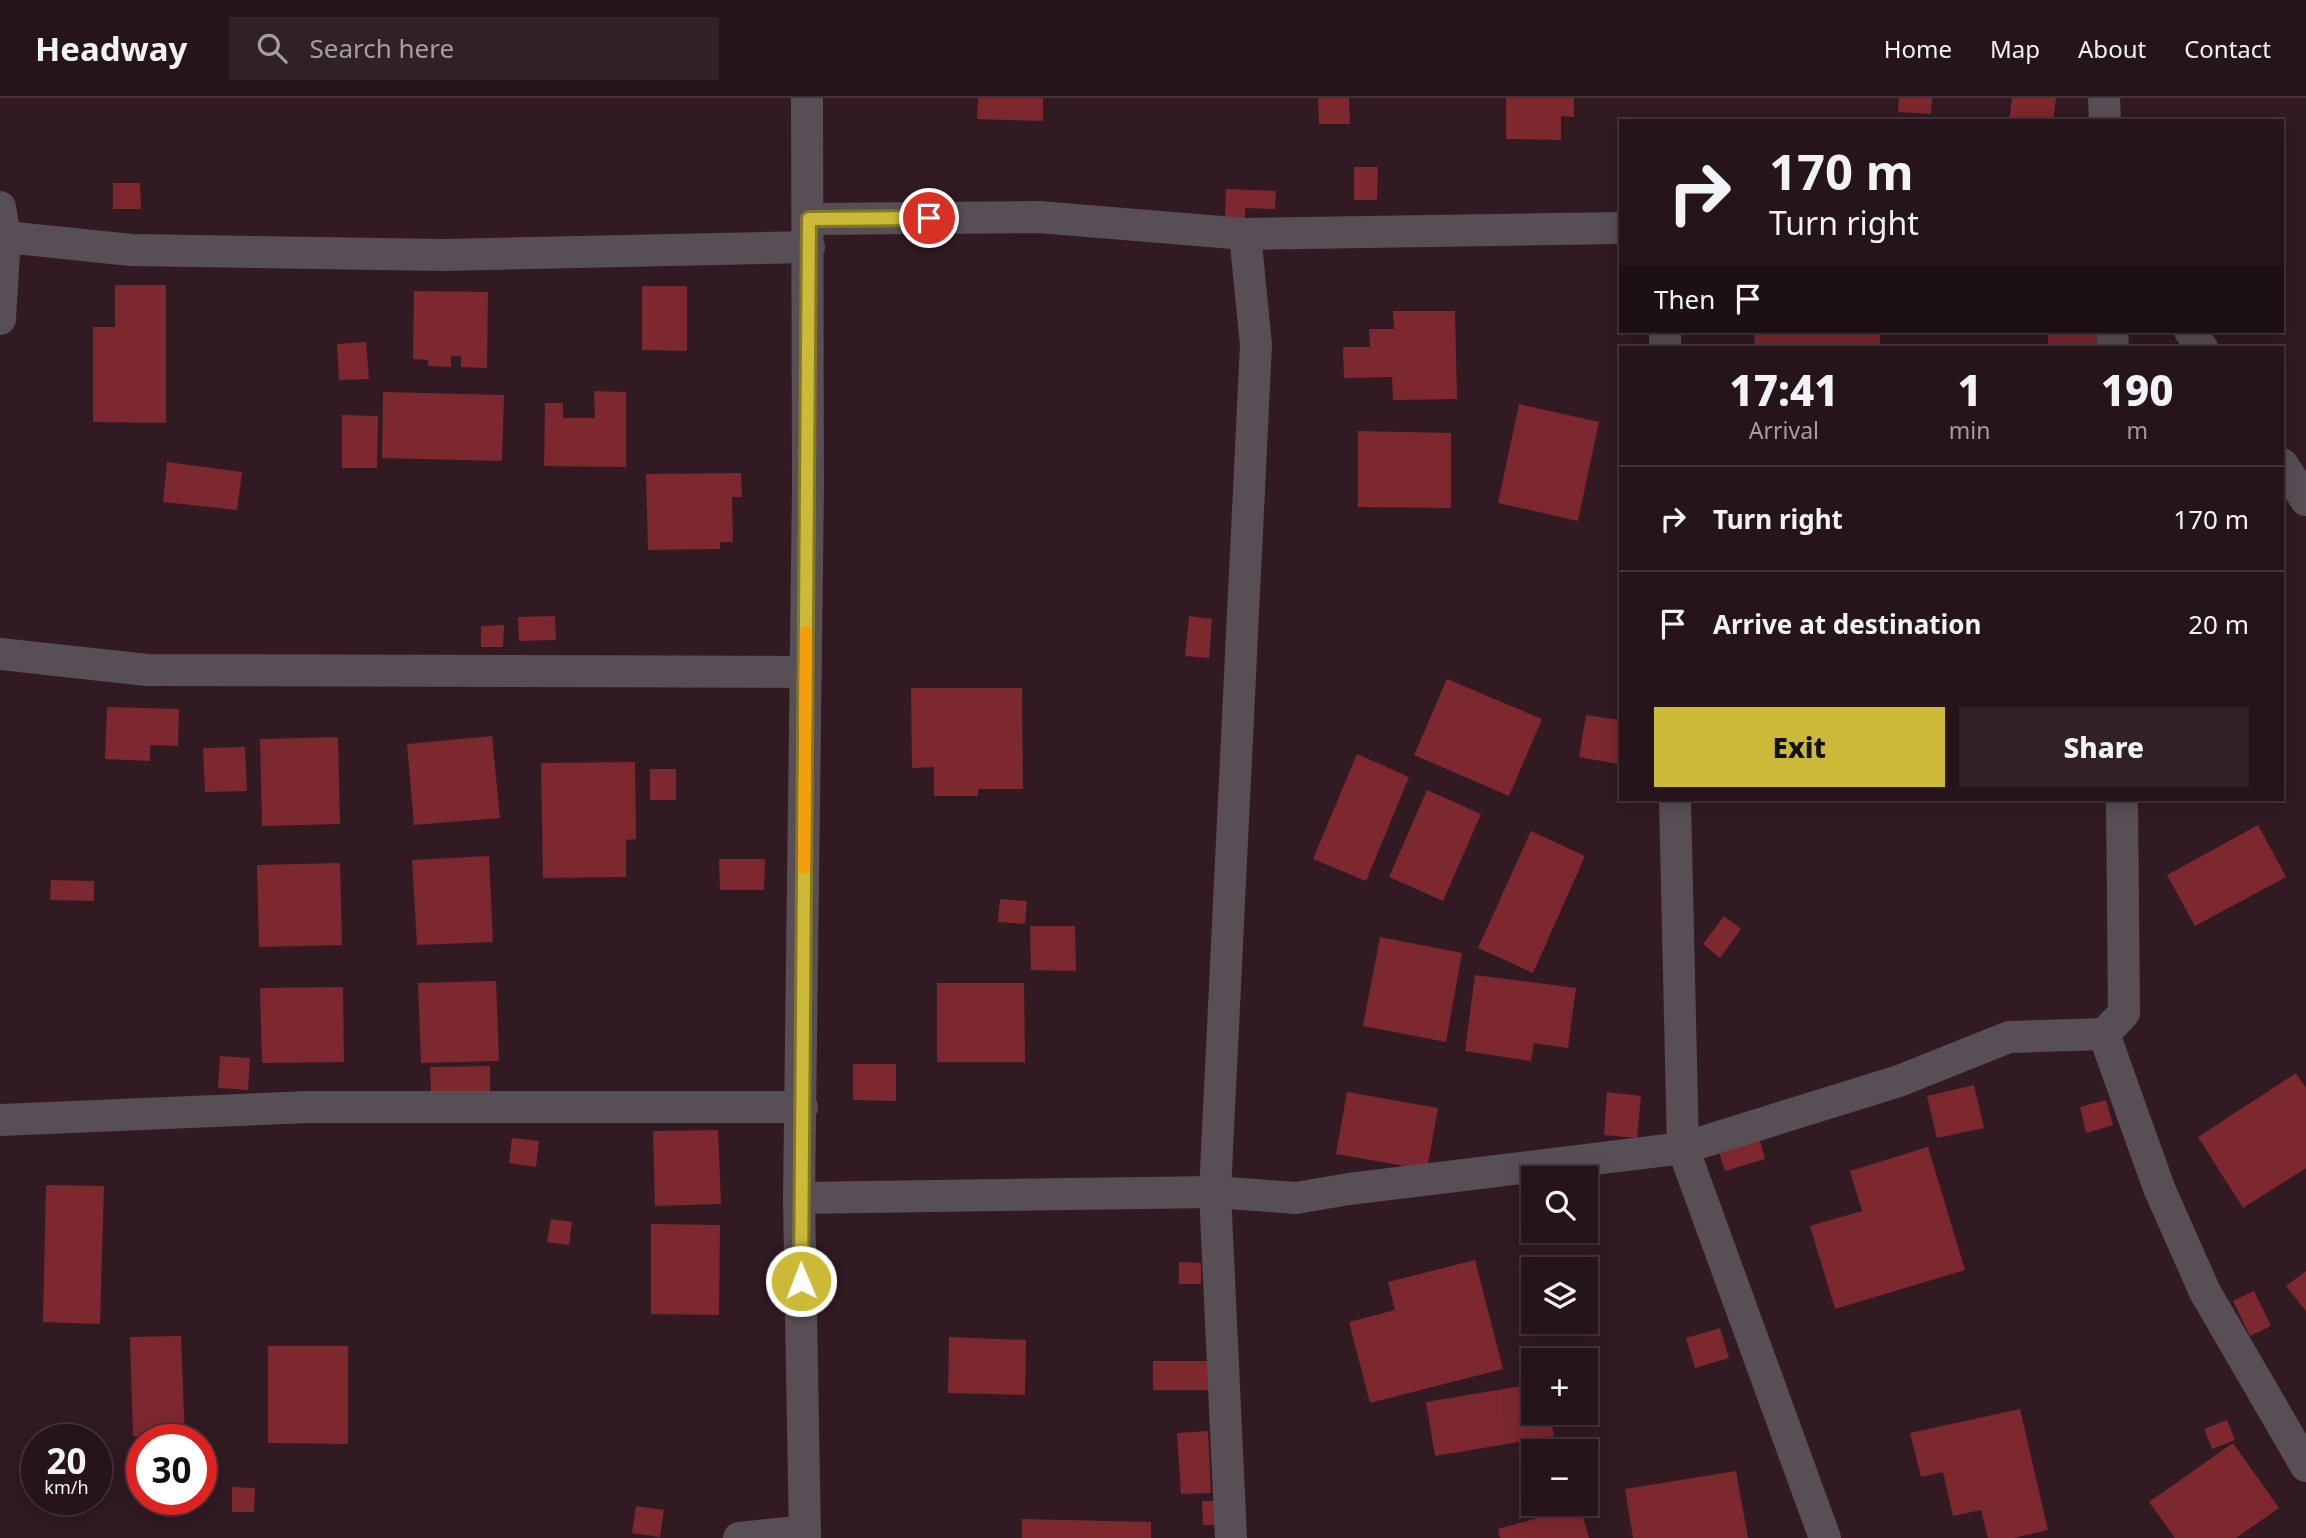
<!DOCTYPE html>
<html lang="en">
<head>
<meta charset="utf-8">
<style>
	:root { --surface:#25141a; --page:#312127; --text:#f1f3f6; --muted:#a39ea2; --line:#423339; --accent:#ccb938 }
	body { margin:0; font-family:"Noto Sans",sans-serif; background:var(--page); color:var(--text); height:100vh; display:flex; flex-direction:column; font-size:26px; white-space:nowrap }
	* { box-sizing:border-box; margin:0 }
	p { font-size:23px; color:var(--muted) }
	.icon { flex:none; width:38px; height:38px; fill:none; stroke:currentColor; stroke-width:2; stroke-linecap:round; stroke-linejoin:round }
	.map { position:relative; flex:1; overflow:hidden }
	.drawer { position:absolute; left:1619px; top:248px; width:665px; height:455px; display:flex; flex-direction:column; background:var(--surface); border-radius:0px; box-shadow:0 4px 18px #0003,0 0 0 2px var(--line) }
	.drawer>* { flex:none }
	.banner { position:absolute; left:1619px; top:21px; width:665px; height:214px; border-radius:0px; box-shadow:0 4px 18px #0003,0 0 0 2px var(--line); background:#25141a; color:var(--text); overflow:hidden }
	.fabs { position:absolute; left:1521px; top:1068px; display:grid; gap:14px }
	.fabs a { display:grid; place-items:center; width:77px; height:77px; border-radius:0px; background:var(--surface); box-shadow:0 4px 18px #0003,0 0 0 2px var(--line); font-size:35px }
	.speed { position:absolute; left:21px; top:1326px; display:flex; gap:14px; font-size:35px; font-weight:700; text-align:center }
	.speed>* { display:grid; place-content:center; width:91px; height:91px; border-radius:50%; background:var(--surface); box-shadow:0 4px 18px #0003,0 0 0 2px var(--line); line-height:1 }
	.speed small { font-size:18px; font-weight:400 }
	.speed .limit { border:10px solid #d22; background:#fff; color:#111 }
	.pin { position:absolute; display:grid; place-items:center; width:60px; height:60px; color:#fff; margin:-30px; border:4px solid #fff; border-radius:50%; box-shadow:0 2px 7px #0007 }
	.me { position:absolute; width:77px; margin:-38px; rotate:359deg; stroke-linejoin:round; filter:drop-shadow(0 0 5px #0008) }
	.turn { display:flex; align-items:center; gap:24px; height:147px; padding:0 35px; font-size:32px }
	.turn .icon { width:91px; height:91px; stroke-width:2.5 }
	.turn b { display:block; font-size:49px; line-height:60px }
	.then { display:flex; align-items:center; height:66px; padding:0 35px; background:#0003; gap:14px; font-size:26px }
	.eta { display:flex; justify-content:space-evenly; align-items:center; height:119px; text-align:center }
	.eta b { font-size:42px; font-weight:800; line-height:49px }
	.button { display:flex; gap:14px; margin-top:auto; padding:14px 35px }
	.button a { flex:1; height:80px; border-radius:0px; background:var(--accent); color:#111; font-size:28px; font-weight:800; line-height:80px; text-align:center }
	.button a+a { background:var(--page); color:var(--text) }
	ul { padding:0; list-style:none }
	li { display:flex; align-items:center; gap:21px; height:105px; padding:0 35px; border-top:2px solid var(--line) }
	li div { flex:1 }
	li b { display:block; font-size:26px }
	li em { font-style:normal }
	header { display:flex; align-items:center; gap:42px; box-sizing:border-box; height:98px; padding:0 35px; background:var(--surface); border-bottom:2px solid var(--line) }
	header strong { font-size:33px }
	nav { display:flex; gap:38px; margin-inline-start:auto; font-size:24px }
	.search { width:490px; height:63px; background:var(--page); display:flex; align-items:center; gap:18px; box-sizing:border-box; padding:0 24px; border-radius:0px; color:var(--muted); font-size:26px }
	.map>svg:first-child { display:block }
	.building { fill:#7d272f }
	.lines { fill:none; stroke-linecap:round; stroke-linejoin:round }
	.minor { stroke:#584e55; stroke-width:32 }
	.route-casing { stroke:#857824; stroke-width:18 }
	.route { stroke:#ccb938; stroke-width:12 }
	.slow { stroke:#f59e0b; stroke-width:12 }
</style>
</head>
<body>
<header>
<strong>Headway</strong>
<div class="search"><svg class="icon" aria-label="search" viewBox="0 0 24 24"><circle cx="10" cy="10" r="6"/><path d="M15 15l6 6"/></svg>Search here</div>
<nav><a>Home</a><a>Map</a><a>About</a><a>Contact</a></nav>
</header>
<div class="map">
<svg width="2306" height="1440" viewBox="0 0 2306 1440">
	<rect width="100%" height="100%" fill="#311a22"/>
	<!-- building -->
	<g class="building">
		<polygon points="978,0 1043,0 1043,23 977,21"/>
		<polygon points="1318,0 1349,0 1350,26 1319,26"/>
		<polygon points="1506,0 1574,0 1574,19 1561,18 1561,42 1506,41"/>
		<polygon points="1899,0 1932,0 1931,16 1898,14"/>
		<polygon points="2012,0 2056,0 2053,23 2009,23"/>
		<polygon points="1354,69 1378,69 1377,102 1354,102"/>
		<polygon points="113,85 140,85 141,111 113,111"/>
		<polygon points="1226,91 1276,93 1275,111 1245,110 1245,120 1225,119"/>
		<polygon points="115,187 166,187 166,325 93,324 93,229 115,229"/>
		<polygon points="642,188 687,188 687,253 642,252"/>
		<polygon points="414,193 488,194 487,270 461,269 461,258 451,258 451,269 428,268 428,262 413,261"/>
		<polygon points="1393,213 1455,213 1457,301 1393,302 1392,279 1344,280 1343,249 1370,249 1369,231 1394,231"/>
		<polygon points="1754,233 1880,233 1880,250 1755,250"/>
		<polygon points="2048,233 2096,233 2097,250 2048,250"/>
		<polygon points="366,244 369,281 339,282 337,246"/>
		<polygon points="594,293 626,294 626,369 544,368 545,305 563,305 563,320 595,320"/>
		<polygon points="383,294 504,297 502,363 382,360"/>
		<polygon points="1519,306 1599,324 1578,423 1498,405"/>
		<polygon points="342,317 378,318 377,370 342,370"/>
		<polygon points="1358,333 1451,335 1451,410 1358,409"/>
		<polygon points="167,364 242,374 237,412 163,404"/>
		<polygon points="741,375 742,399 732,399 733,444 720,444 720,451 648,452 646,376"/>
		<polygon points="555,518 556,542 519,543 518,519"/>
		<polygon points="1189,518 1212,521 1209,560 1185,558"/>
		<polygon points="504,527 503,549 481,549 481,528"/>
		<polygon points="1447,581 1542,621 1509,698 1414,657"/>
		<polygon points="911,590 1022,590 1023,691 978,691 978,698 934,698 934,669 912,670"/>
		<polygon points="107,609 179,611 178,648 150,647 150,663 105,661"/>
		<polygon points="1586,617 1620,622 1618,666 1579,659"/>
		<polygon points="492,638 500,720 414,727 407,646"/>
		<polygon points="338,639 340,726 262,728 260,641"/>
		<polygon points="245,649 247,693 205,694 203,650"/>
		<polygon points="1357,656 1409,679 1366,783 1313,761"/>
		<polygon points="635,664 636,741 626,742 626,779 543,780 541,665"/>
		<rect x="650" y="671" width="26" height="31"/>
		<polygon points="1427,692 1481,716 1443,803 1389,779"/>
		<polygon points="2258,727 2286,779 2195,828 2167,777"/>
		<polygon points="1531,733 1585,758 1533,875 1478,850"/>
		<polygon points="489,758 493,844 417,847 412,762"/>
		<polygon points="719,761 765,761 764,792 720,792"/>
		<polygon points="340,765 342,847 259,849 257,767"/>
		<polygon points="51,782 94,783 94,803 50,802"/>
		<polygon points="1000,801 1027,803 1025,826 998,824"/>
		<polygon points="1724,818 1741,831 1720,860 1703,846"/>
		<polygon points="1030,828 1075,828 1076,873 1031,872"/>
		<polygon points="1380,839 1462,855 1446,944 1363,928"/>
		<polygon points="1475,877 1576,890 1568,950 1534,945 1531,963 1465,953"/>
		<polygon points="496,883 499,963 421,965 418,885"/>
		<polygon points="937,885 1024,885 1025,964 937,964"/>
		<polygon points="343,889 344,964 262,965 260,890"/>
		<polygon points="220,958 250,960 248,992 218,990"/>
		<polygon points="853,966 896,966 896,1003 853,1002"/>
		<polygon points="490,968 490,995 431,996 430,969"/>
		<polygon points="2296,975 2306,990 2306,1070 2243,1110 2198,1039"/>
		<polygon points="1974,987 1984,1030 1937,1040 1927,998"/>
		<polygon points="1347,994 1438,1010 1427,1072 1336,1056"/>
		<polygon points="1607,994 1641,998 1637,1040 1604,1037"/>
		<polygon points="2106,1002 2113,1027 2086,1035 2080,1009"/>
		<polygon points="718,1032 721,1106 655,1108 653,1033"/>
		<polygon points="1757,1032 1765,1061 1725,1073 1716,1045"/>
		<polygon points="512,1040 539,1043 536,1069 509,1065"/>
		<polygon points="1928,1049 1965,1172 1835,1211 1810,1128 1862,1113 1850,1073"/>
		<polygon points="46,1087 104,1088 100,1226 43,1224"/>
		<polygon points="551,1121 572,1124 569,1147 547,1144"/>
		<polygon points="651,1126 720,1127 719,1217 651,1216"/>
		<polygon points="1475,1162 1503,1271 1370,1305 1349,1224 1395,1212 1388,1184"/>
		<polygon points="1179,1164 1201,1165 1201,1186 1179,1186"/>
		<polygon points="2306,1173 2306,1213 2286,1188"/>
		<polygon points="2254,1193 2271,1228 2250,1238 2233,1203"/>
		<polygon points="1720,1230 1729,1260 1695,1270 1686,1240"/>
		<polygon points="181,1238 185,1342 146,1342 146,1338 133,1338 130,1239"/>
		<polygon points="949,1239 1026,1242 1025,1297 948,1295"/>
		<polygon points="268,1248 348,1248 348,1346 268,1345"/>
		<rect x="1153" y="1263" width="57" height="29"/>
		<polygon points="1533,1286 1533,1314 1549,1314 1554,1338 1435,1358 1426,1304"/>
		<polygon points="2020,1311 2048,1432 2013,1440 1988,1440 1981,1412 1953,1418 1943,1374 1921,1379 1910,1335"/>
		<polygon points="2227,1322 2235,1342 2212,1351 2204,1331"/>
		<polygon points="1208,1333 1211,1395 1181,1396 1177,1335"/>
		<polygon points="2233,1345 2279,1410 2236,1440 2175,1440 2149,1404"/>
		<polygon points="1736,1373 1748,1440 1633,1440 1625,1391"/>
		<polygon points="232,1389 255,1390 254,1414 232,1414"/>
		<polygon points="1202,1403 1224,1403 1225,1427 1203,1427"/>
		<polygon points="636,1408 664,1412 660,1439 632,1435"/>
		<polygon points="1580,1408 1589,1440 1500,1440 1498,1431"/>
		<polygon points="1022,1421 1151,1424 1151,1440 1022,1440"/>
	</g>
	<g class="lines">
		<!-- minor -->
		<g class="minor">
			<polyline points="2104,0 2105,23"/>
			<polyline points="0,109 5,139 0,221"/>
			<polyline points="809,121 1039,119 1245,136 1620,130"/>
			<polyline points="5,139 131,152 444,157 809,149"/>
			<polyline points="1665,233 1665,250"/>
			<polyline points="2112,233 2113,250"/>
			<polyline points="2190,233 2202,250"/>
			<polyline points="2282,366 2306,402"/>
			<polyline points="0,556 147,572 806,574"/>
			<polyline points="1675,702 1683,1050 1825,1440"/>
			<polyline points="2122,702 2124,915 2104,936 2159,1090 2205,1194 2306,1368"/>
			<polyline points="0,1022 309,1009 802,1009"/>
			<polyline points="799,1100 1215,1094 1296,1100 1349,1091 1683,1050 1899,983 2009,939 2104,936"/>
			<polyline points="739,1440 805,1433"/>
			<polyline points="805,1440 799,1100 808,388 807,0"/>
			<polyline points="1231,1440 1215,1094 1256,247 1245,136"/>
		</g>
	</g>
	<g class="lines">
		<defs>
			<polyline id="route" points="801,1183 809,121 929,120"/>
		</defs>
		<!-- route casing -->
		<use href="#route" class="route-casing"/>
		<!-- route -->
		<use href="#route" class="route"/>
		<!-- slow -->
		<polyline class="slow" points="804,770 806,534"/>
	</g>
</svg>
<div class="fabs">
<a><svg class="icon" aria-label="search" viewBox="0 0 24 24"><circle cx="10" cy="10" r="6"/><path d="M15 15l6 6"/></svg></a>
<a><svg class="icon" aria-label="layers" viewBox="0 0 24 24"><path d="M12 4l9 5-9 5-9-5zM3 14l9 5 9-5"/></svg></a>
<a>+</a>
<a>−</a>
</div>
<div class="speed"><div>20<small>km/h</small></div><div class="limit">30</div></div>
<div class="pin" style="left:929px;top:120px;background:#d93025"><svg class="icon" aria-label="arrive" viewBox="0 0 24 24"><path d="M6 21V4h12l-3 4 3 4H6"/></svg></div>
<svg class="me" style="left:801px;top:1183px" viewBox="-20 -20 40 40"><circle r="17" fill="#ccb938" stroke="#fff" stroke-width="3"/><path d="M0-11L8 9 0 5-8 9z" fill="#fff"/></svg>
<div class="banner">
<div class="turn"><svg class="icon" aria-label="right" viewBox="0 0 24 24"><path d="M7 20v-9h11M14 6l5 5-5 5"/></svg><div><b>170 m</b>Turn right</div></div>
<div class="then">Then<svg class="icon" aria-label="arrive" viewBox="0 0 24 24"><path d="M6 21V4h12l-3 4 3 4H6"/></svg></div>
</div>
<section class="drawer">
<div class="eta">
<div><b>17:41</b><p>Arrival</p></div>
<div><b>1</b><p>min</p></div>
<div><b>190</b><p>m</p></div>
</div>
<ul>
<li><svg class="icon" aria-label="right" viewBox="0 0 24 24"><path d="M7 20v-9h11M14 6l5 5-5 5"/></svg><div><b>Turn right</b></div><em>170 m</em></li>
<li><svg class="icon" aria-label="arrive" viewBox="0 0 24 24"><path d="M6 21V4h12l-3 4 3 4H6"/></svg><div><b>Arrive at destination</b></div><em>20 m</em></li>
</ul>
<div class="button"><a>Exit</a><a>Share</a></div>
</section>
</div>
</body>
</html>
